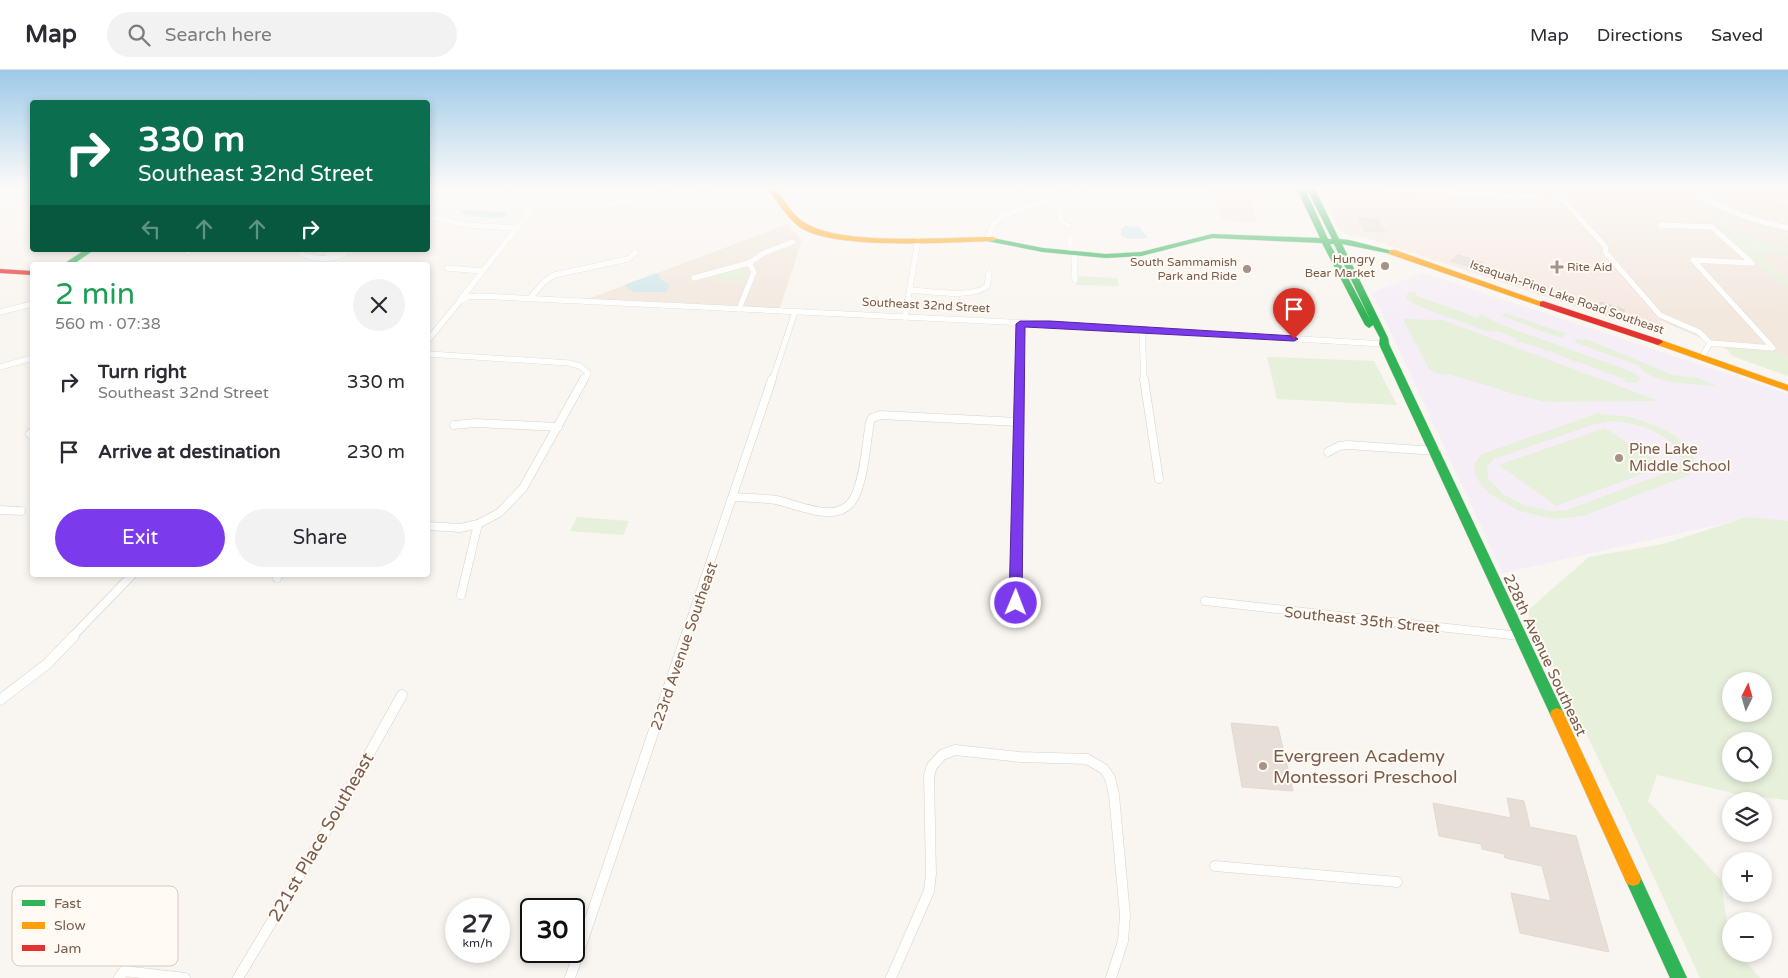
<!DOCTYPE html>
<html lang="en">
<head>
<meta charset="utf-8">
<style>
	:root { --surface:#fff; --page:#f2f2f3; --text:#2b2b33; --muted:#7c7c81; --line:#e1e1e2; --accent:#7c3aed }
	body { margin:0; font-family:"Varela Round",sans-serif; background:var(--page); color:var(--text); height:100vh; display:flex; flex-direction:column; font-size:19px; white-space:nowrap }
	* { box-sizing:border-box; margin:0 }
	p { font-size:16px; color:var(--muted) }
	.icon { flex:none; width:28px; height:28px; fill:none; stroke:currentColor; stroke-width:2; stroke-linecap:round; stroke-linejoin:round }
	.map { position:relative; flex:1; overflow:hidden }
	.details { position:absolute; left:30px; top:192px; width:400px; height:315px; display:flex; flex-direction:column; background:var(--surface); border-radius:5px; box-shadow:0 2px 8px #0003 }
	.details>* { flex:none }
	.top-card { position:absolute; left:30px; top:30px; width:400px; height:152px; border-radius:5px; box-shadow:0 2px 8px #0003; background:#0b6e4f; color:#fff; overflow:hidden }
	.needle { width:32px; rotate:5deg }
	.tools { position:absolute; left:1722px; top:602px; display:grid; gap:10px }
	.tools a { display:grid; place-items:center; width:50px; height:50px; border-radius:50%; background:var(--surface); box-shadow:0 2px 8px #0003; font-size:25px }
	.speed { position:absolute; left:445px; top:828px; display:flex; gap:10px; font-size:25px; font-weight:700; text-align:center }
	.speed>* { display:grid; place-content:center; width:65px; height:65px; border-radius:50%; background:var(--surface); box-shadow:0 2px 8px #0003; line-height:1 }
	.speed small { font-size:12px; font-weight:400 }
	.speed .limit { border:2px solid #111; border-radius:8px; background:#fff; color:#111 }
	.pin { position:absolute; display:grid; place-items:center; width:42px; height:42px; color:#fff; margin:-51px -21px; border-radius:50% 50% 50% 0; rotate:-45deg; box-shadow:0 0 5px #0007 }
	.pin .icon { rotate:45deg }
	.me { position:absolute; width:55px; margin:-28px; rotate:1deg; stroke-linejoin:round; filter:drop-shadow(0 0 4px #0008) }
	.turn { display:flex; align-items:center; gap:18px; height:105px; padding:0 25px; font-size:22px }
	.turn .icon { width:65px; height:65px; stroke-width:2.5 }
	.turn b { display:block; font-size:35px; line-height:42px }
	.lanes { display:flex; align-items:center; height:48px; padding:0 25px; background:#0003; justify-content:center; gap:25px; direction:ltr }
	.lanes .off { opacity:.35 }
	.round { display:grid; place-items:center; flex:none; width:52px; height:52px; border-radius:26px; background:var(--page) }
	.head { display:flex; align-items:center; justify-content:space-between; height:85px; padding:0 25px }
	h1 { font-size:30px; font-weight:600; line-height:38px; color:#1e9e55 }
	.action { display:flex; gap:10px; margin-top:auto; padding:10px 25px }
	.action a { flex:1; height:58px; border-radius:30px; background:var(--accent); color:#fff; font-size:20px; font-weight:600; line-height:58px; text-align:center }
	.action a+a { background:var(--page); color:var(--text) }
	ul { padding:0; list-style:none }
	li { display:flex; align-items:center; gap:15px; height:70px; padding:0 25px }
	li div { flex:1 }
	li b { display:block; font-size:19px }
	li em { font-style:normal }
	header { display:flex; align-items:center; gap:30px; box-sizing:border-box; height:70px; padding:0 25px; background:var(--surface); border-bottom:1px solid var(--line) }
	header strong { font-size:24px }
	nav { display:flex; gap:28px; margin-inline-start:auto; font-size:18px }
	.search { width:350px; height:45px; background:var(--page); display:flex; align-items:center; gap:12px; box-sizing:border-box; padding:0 18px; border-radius:28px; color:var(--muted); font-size:19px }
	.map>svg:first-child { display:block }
	.residential { fill:#f2e8de }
	.commercial { fill:#f6e8e1 }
	.education { fill:#f6eef6 }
	.green { fill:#e7f0db; fill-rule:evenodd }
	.water { fill:#d0e8ea }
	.building { fill:#e6ded7; stroke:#e2d8d2 }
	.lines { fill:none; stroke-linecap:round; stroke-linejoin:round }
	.street-far2-casing { stroke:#d7d1cb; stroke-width:6 }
	.street-far1-casing { stroke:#d7d1cb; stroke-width:9 }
	.street-casing { stroke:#d7d1cb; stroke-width:11 }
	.fast-casing { stroke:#d9d2cb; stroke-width:1 }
	.slow-casing { stroke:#d9d2cb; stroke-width:1 }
	.jam-casing { stroke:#d9d2cb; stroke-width:1 }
	.street-far2 { stroke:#fefefd; stroke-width:5.5 }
	.street-far1 { stroke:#fefefd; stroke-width:8 }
	.street { stroke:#fefefd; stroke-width:10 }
	.fast { fill:#30b455; fill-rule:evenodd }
	.slow { fill:#ff9f0a; fill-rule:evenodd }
	.jam { fill:#e5322d; fill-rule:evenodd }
	.route { fill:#7c3aed; stroke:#51269a }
	.poi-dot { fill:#a69286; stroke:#fffaf3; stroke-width:2 }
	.labels { text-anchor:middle; stroke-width:4; stroke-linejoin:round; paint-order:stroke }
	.far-poi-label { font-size:12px; fill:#7a5c4d; stroke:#fffaf3; text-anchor:end }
	.far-street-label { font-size:12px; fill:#7a5c4d; stroke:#fffaf3 }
	.poi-label { font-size:15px; fill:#7a5c4d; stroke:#fffaf3; text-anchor:start }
	.street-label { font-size:15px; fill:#7a5c4d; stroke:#fffaf3 }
	.near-poi-label { font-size:18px; fill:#7a5c4d; stroke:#fffaf3; text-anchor:start }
	.near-street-label { font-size:18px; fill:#7a5c4d; stroke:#fffaf3 }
	.key { fill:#fffaf3; stroke:#d7cbc1; stroke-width:1 }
	.key-label { font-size:14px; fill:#7a5c4d }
</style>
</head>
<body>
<header>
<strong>Map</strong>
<div class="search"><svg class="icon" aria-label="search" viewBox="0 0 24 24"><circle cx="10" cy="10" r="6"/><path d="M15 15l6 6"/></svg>Search here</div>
<nav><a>Map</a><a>Directions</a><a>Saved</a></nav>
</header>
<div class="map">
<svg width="1788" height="908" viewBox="0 0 1788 908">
	<rect width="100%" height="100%" fill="#f9f5f0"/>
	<!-- residential -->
	<g class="residential">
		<polygon points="1540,117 1788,117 1788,180 1736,164 1719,149 1715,149 1788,214 1788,289 1727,279 1659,250"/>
		<polygon points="788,154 802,171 779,240 588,229"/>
		<polygon points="1760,183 1788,184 1788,210"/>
	</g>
	<!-- commercial -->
	<g class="commercial">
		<polygon points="1212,117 1296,117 1302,130 1250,129 1256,152 1222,150"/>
		<polygon points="1318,117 1540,117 1663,255 1651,261 1370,169 1348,165 1340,161"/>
	</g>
	<!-- education -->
	<polygon class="education" points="1423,203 1788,324 1788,454 1734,451 1503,503 1372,222"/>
	<!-- green -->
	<g class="green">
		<polygon points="1711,149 1718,149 1736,164 1788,180 1788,184 1761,184 1788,210 1788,218 1746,184"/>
		<polygon points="735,197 747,202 745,212 710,210 712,205"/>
		<polygon points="1077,206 1117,208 1119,216 1077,215"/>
		<path d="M1409,222H1416L1415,225L1478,248L1481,244L1499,254L1630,301L1639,306L1640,310L1636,313L1626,312L1624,309L1579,292H1570L1574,291L1550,281H1542L1546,280C1535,276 1525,273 1514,271L1518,269L1496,261L1488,262L1416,235L1405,228Z"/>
		<polygon points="1505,243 1567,264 1561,268 1502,246"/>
		<path d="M1403,249L1443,250L1659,331L1549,332C1515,327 1484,313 1451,305C1443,303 1435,306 1429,299Z"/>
		<path d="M1577,269L1589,270L1672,305L1698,308L1717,316C1696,314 1651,315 1639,296L1574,272Z"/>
		<polygon points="1727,279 1767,281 1788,286 1788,306 1732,286"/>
		<polygon points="1267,287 1374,291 1397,335 1277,329"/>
		<path d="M1598,343C1606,346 1616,345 1625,346C1647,351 1687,364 1694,389C1697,398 1691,404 1684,407L1583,446L1554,449L1519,441L1490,424L1481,415L1474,401L1475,393L1482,384ZM1610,351C1634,352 1674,362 1681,389L1679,396L1668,402L1567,440L1553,441L1526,436L1503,424L1488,408L1487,397L1494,389L1595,354Z"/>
		<polygon points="1605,358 1664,396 1556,436 1499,395"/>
		<polygon points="577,447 629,451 623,465 570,461"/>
		<path d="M1747,447L1788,451V730L1741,725L1657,705L1648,731L1721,810L1731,884H1739L1760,908H1700L1622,738L1527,541L1589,487L1663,474ZM1731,611H1764V644H1731ZM1731,671H1764V704H1731Z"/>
	</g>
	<!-- water -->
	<g class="water">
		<path d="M465,140L505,142L508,145C499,151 471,146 460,143Z"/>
		<polygon points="1125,156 1139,157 1148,168 1129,169 1121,166 1121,158"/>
		<polygon points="657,203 662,210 668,213 669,216 666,222 634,222 624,215"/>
	</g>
	<!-- building -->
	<g class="building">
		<polygon points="1358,148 1378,149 1385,162 1365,161"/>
		<polygon points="1458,185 1484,193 1478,199 1451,191"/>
		<polygon points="1601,232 1625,240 1618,249 1594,241"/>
		<polygon points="1231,653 1278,657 1293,721 1242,717"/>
		<polygon points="1507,728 1524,731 1530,757 1576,766 1609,882 1520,863 1511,823 1551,831 1542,796 1505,788 1504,784 1482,779 1481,774 1439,766 1433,733 1511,748"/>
	</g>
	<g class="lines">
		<defs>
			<g id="street-far2">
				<polyline points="1346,117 1538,127"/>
				<polyline points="1546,117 1563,130 1605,176 1606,183 1660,245 1699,262 1710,273 1702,287"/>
				<path d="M1689,117C1719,140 1752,150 1788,158"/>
				<polyline points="1719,117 1731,118"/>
				<polyline points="1168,129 1174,126 1172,117"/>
				<polyline points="1050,130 1059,138 1061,151 1069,156"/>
				<polyline points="605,135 705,117"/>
				<polyline points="428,146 466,155 516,158"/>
				<polyline points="1661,155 1712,157 1752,193 1693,190 1773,278 1710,273"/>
				<polyline points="1070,168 1070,179"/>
				<polyline points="987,169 994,153 1005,145 1085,117"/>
				<path d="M301,180V184C315,189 333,191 346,183L340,180L329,184V187"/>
				<polyline points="187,182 190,180"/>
				<polyline points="1074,183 1075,210"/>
				<polyline points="447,198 482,201"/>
				<polyline points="694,208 749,193 764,183 793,172"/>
				<path d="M910,220C930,221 972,229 987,216L989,203"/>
				<polyline points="530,228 544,212 554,205 628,189 636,182"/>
				<polyline points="460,230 530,141"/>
				<polyline points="739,239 754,202 749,193"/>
				<polyline points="0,242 32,234"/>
				<polyline points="905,247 918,170"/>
				<polyline points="1142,260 1144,311"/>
				<polyline points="428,270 460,231 467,227 478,226 1050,254 1384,274"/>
				<polyline points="428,284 569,293 580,296 588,303 584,311"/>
				<polyline points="0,297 32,288"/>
				<polyline points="772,311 795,242"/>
				<polyline points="1019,311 1020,254"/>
			</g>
			<g id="street-far1">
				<polyline points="1144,309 1159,409"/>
				<polyline points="454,355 476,353 558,357"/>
				<polyline points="30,364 32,362"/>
				<polyline points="1328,382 1339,376 1348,375 1436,381"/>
				<path d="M734,427C748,428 763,428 776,430C801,435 842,458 856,424C865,402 866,375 870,352L872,348L880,345L1020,352"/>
				<polyline points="0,440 21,441"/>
				<polyline points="428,456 460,458 478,454"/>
				<polyline points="277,508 279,505"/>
				<polyline points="461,525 478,454 499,443 523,418 584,309"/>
				<polyline points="1205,531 1520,566"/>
				<polyline points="1016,533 1019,309"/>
				<polyline points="72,567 132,505"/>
				<polyline points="685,567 772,309"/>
			</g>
			<g id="street">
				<polyline points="0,630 47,594 74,566"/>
				<polyline points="1215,796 1397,812"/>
				<polyline points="119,908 124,901 185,908"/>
				<polyline points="238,908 329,756 402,625"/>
				<polyline points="570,908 686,566"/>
				<polyline points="891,908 929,821 931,804 929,706 932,696 942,685 955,680 1020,687 1087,689 1104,699 1110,708 1114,725 1125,845 1123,871 1111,908"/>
			</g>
			<g id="fast">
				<path d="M1296,117H1304L1328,169H1332L1306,117H1314L1339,169L1349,170L1396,182L1392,184L1342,174L1388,268L1389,274L1564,644L1562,648L1557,650L1552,648L1550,644L1379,274L1380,268L1373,255L1369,258L1365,255L1322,173L1212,168L1141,186L1106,188L1043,182L987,171L983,169L987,167L1043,178L1106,184L1141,182L1212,164L1320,168ZM1330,174H1334L1371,251Z"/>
				<polygon points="85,180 94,180 72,195 62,195"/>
				<polygon points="1633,802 1639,804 1687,908 1670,908 1625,809 1627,804"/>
			</g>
			<g id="slow">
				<path d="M767,117H774C784,129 793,147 807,154C845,176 947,167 993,167L997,169L993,171C950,172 831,181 798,156C786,146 776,130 767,117Z"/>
				<polygon points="1389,180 1395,180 1547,234 1546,236 1540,236 1389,184"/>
				<polygon points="1658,269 1788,315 1788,321 1655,274 1653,272"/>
				<polygon points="1557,638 1562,640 1564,644 1639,804 1641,809 1639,814 1633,816 1627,814 1550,644 1552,640"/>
			</g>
			<g id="jam">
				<polygon points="0,199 32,201 32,205 0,203"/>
				<polygon points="1543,231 1661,270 1663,272 1658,275 1655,274 1540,236 1540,232"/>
			</g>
		</defs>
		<!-- street-far2 casing -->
		<use href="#street-far2" class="street-far2-casing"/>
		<!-- street-far1 casing -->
		<use href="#street-far1" class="street-far1-casing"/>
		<!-- street casing -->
		<use href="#street" class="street-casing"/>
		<!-- fast casing -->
		<use href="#fast" class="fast-casing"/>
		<!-- slow casing -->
		<use href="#slow" class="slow-casing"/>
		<!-- jam casing -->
		<use href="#jam" class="jam-casing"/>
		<!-- street-far2 -->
		<use href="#street-far2" class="street-far2"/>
		<!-- street-far1 -->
		<use href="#street-far1" class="street-far1"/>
		<!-- street -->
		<use href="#street" class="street"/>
		<!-- fast -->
		<use href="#fast" class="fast"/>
		<!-- slow -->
		<use href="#slow" class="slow"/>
		<!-- jam -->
		<use href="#jam" class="jam"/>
	</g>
	<!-- sky -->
	<linearGradient id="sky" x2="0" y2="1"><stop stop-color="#9ec9e9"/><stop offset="0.48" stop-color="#fcfaf8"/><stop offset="1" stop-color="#fcfaf8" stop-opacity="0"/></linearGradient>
	<rect width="1788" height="244" fill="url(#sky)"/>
	<!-- route -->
	<polygon class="route" points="1020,251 1050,251 1294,266 1298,269 1294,271 1025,257 1022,533 1016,538 1009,533 1016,254"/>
	<!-- markers -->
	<g class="poi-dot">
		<circle cx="1385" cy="196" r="5"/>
		<path d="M1554.5 189.5h5v5h5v5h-5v5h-5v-5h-5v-5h5z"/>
		<circle cx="1247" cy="199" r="5"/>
		<circle cx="1619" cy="388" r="5"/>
		<circle cx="1263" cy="696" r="5"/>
	</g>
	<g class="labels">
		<!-- far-poi labels -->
		<g class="far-poi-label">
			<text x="1375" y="193">Hungry<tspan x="1375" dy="14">Bear Market</tspan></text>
			<text x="1237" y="196">South Sammamish<tspan x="1237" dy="14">Park and Ride</tspan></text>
			<text x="1567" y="201" text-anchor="start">Rite Aid</text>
		</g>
		<!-- far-street labels -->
		<g class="far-street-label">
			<text transform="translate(1567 227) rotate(19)" y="4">Issaquah-Pine Lake Road Southeast</text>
			<text transform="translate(926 235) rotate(3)" y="4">Southeast 32nd Street</text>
		</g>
		<!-- poi labels -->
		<g class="poi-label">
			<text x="1629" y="384">Pine Lake<tspan x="1629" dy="17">Middle School</tspan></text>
		</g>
		<!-- street labels -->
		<g class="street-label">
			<text transform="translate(1362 550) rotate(6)" y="5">Southeast 35th Street</text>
			<text transform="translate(684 576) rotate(-71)" y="5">223rd Avenue Southeast</text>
			<text transform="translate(1545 585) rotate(65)" y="5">228th Avenue Southeast</text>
		</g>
		<!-- near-poi labels -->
		<g class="near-poi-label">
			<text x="1273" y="692">Evergreen Academy<tspan x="1273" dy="21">Montessori Preschool</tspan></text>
		</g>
		<!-- near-street labels -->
		<g class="near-street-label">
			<text transform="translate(321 767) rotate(-60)" y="6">221st Place Southeast</text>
		</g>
	</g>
	<!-- legend -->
	<rect x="12" y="816" width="166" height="80" rx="8" class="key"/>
	<rect x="22" y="830" width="23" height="6" fill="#30b455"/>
	<rect x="22" y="852" width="23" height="7" fill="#ff9f0a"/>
	<rect x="22" y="875" width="23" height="6" fill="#e5322d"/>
	<g class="key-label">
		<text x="54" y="838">Fast</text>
		<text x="54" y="860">Slow</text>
		<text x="54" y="883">Jam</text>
	</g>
</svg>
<div class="tools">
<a><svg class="needle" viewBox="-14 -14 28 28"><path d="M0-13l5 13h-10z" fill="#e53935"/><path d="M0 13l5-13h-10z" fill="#7c7c81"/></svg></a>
<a><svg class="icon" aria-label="search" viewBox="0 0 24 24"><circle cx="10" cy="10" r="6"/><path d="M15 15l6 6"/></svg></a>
<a><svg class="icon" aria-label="layers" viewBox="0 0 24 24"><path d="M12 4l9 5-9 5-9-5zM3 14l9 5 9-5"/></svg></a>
<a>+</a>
<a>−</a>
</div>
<div class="speed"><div>27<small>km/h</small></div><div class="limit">30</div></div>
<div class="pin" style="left:1294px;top:269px;background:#d93025"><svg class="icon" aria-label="arrive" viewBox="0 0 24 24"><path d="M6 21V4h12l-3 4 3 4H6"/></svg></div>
<svg class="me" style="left:1016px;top:533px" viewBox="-20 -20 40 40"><circle r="17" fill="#7c3aed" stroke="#fff" stroke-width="3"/><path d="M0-11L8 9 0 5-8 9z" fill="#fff"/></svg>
<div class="top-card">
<div class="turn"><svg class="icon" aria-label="right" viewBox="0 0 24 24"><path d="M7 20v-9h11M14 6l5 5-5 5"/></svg><div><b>330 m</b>Southeast 32nd Street</div></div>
<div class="lanes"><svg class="icon off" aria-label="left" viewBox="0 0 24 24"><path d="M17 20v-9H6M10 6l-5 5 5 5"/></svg><svg class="icon off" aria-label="ahead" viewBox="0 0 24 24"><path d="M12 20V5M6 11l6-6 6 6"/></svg><svg class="icon off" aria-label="ahead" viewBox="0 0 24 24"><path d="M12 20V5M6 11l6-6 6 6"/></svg><svg class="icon" aria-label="right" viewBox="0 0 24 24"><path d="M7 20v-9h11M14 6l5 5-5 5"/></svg></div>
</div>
<section class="details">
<div class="head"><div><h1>2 min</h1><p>560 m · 07:38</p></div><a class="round"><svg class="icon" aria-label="close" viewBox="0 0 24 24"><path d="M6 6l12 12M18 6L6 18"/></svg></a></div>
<ul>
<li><svg class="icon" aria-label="right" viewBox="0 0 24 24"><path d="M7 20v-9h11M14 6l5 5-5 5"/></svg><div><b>Turn right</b><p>Southeast 32nd Street</p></div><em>330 m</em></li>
<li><svg class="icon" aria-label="arrive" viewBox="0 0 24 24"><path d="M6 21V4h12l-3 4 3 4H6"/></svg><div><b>Arrive at destination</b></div><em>230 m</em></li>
</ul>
<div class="action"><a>Exit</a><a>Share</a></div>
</section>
</div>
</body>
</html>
